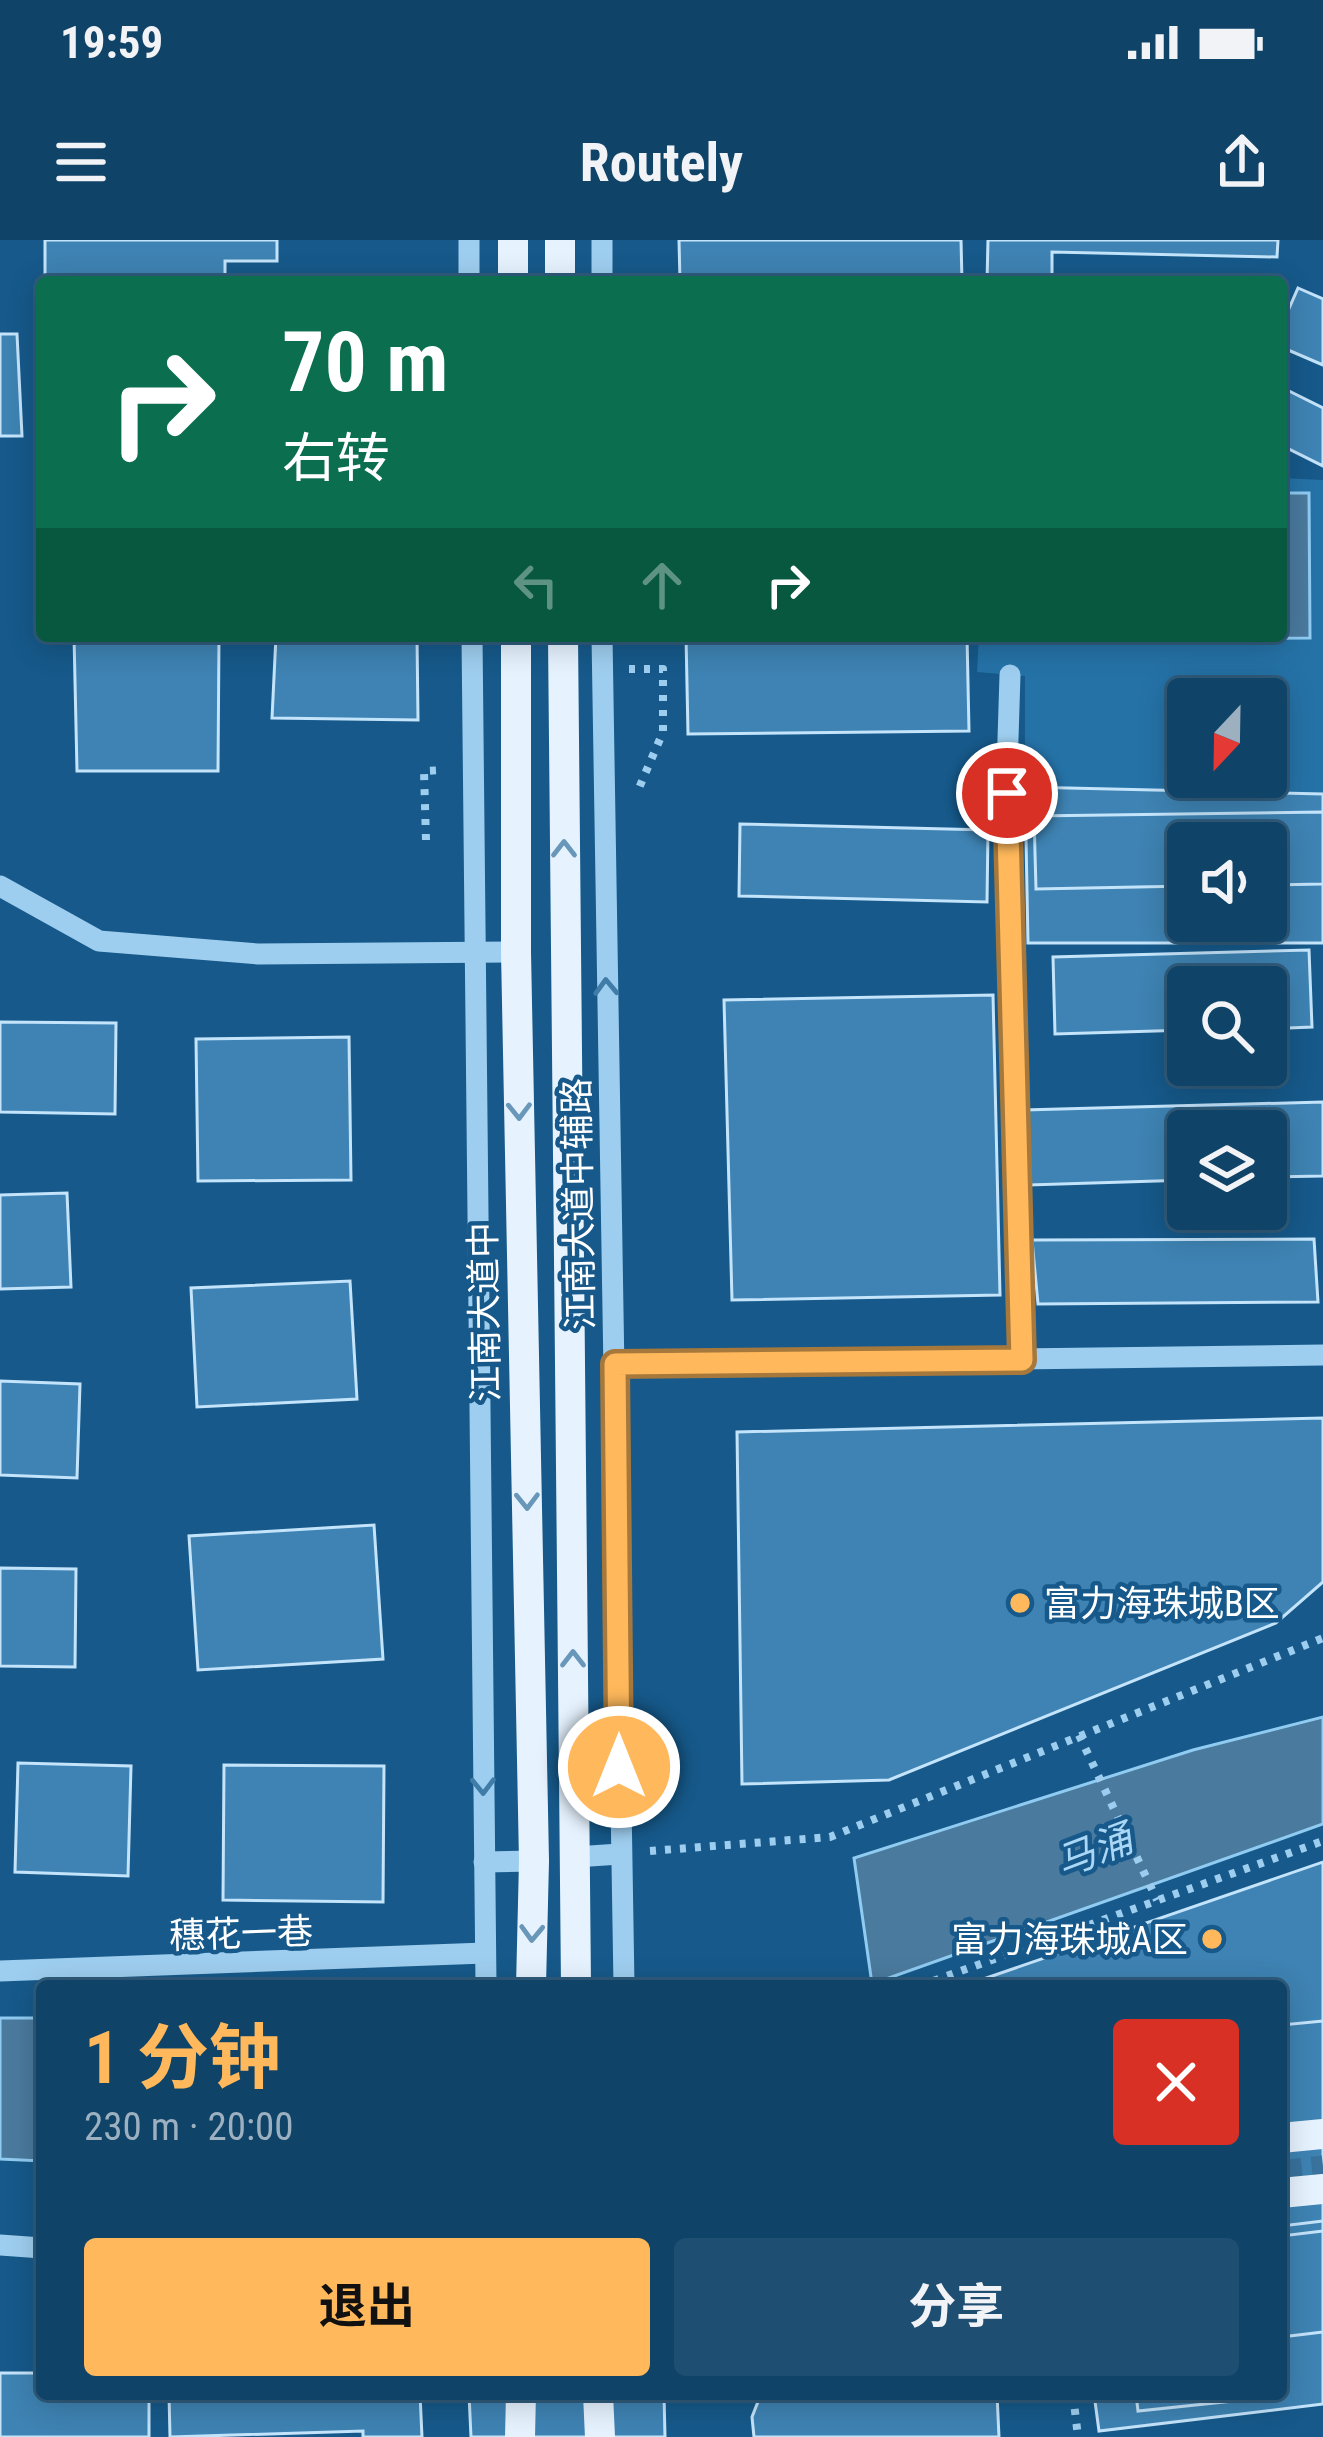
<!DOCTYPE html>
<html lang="zh">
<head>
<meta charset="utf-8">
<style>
	:root { --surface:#104368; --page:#1e4e71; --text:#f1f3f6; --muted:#9cb0c0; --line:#305c7c; --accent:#ffb95c }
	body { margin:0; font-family:"Roboto Condensed","Noto Sans SC",sans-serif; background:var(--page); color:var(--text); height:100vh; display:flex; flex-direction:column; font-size:45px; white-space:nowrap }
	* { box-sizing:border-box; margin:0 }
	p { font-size:39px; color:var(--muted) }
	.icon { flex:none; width:66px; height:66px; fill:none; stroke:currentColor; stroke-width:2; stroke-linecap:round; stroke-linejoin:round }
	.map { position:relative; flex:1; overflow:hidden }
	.side { position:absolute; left:36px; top:1740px; width:1251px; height:420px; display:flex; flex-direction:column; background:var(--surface); border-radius:12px; box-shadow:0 6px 30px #0003,0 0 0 3px var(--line) }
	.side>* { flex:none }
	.guide { position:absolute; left:36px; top:36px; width:1251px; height:366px; border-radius:12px; box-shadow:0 6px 30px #0003,0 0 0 3px var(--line); background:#0b6e4f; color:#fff; overflow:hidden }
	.needle { width:78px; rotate:202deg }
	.buttons { position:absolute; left:1167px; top:438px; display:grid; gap:24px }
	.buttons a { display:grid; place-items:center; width:120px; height:120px; border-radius:12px; background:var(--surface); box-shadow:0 6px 30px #0003,0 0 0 3px var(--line); font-size:60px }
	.pin { position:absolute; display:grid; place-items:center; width:102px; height:102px; color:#fff; margin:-51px; border:6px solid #fff; border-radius:50%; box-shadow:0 3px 12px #0007 }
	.me { position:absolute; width:132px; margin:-66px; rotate:0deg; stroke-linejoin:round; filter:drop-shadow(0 0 9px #0008) }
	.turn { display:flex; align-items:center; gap:42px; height:252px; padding:0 48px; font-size:54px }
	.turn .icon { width:156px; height:156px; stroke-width:2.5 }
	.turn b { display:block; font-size:84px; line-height:102px }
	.lanes { display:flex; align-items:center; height:114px; padding:0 48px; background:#0003; justify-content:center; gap:60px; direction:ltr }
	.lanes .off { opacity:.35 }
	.round { display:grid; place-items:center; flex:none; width:126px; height:126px; border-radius:12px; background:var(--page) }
	.summary { display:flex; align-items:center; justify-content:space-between; height:204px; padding:0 48px }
	h1 { font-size:72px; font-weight:700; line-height:90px; color:var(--accent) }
	.button { display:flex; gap:24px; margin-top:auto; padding:24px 48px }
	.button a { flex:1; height:138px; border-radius:12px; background:var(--accent); color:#111; font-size:48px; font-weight:700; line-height:138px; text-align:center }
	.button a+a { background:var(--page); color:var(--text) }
	.status { display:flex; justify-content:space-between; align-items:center; height:84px; padding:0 60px; background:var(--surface); direction:ltr }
	.status svg { height:33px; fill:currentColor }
	header { display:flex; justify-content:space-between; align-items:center; height:156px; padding:0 48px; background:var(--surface); font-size:54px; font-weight:700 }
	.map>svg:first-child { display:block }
	.green { fill:#2572a7; fill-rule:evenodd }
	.water { fill:#4a7a9e; stroke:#90cbf2; stroke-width:3 }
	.building { fill:#3e83b3; stroke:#c4e4fb; stroke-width:3; fill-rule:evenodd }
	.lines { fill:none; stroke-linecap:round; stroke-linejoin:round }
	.minor-tunnel { stroke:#39729c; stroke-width:21; stroke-dasharray:21 10; stroke-linecap:butt }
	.path { stroke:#9eceef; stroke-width:8; stroke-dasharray:6 9; stroke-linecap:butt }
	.minor { stroke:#9eceef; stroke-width:21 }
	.major { stroke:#e6f3ff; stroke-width:30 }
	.oneway { stroke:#6997b9 }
	.oneway2 { stroke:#3f7ca8 }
	.route-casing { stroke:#a6783c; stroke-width:30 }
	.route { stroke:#ffb95c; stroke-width:21 }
	.poi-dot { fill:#ffb95c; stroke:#16598a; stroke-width:4.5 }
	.labels { text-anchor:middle; stroke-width:9; stroke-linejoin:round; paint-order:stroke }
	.street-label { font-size:36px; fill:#fff; stroke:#16598a }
	.poi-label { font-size:36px; fill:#fff; stroke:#16598a; text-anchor:start }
	.water-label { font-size:39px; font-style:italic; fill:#aad7f6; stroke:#16598a }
</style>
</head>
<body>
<div class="status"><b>19:59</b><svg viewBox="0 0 49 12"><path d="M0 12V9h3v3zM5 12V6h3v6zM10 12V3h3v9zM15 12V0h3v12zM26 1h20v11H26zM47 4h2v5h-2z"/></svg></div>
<header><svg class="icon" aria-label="menu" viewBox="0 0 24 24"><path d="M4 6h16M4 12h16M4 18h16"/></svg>Routely<svg class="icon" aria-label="share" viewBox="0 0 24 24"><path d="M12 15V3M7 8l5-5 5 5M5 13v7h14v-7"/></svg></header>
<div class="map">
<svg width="1323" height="2197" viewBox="0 0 1323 2197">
	<rect width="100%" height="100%" fill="#16598a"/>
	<!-- green -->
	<path class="green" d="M1281,238L1323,240V554L1025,547V436L977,432L979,396H1281ZM1188,459H1266V537H1188Z"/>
	<!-- water -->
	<g class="water">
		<polygon points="1281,253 1309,253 1310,398 1018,399 1281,396"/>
		<polygon points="1323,1477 1323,1584 872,1744 854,1618 1193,1510"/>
		<polygon points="0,1778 42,1778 42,1921 0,1919"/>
	</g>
	<!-- building -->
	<g class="building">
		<polygon points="45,0 277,0 277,21 225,21 225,42 45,42"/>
		<polygon points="679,0 961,0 962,42 680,42"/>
		<polygon points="988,0 1278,0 1277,17 1052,12 1052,42 987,42"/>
		<polygon points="1298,48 1323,59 1323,125 1281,107 1281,87"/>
		<polygon points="0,94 17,94 22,196 0,196"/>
		<polygon points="1281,147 1323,168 1323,226 1281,205"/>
		<polygon points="74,396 219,396 218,531 77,531"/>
		<polygon points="276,396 417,396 418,480 272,478"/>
		<polygon points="686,396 967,396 969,491 688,494"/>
		<path d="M1025,547L1323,554V703H1028ZM1188,603H1266V681H1188Z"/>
		<polygon points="1323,572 1323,644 1266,645 1266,603 1188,603 1188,646 1036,649 1034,576"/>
		<polygon points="740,584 988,590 987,662 739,656"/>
		<polygon points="1309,710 1312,787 1266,789 1266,747 1188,747 1188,790 1055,794 1053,717"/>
		<polygon points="993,755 1000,1055 732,1060 724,760"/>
		<polygon points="0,782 116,783 115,874 0,872"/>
		<polygon points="349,797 351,940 198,941 196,799"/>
		<polygon points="1323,862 1323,936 1266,937 1266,891 1188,891 1188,940 1029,945 1024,870"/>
		<polygon points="67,953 71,1047 0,1049 0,955"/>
		<polygon points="1314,999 1318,1062 1038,1064 1032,1000"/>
		<polygon points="350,1041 357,1159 197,1167 191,1048"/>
		<polygon points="0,1141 80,1144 77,1238 0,1235"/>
		<polygon points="1323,1178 1323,1342 1276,1383 889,1540 742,1544 737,1192"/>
		<polygon points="374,1285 383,1419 198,1430 189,1296"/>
		<polygon points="0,1328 76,1329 75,1427 0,1426"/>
		<polygon points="18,1523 131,1526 128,1636 15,1632"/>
		<polygon points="224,1525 384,1526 383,1662 223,1660"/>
		<polygon points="1323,1622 1323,1825 1281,1830 1281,1746 963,1746"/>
		<polygon points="1323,1781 1323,2013 1281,2016 1281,1785"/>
		<polygon points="1323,1981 1323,2164 1099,2191 1094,2154 1281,2154 1281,1986"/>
		<polygon points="1323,1991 1323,2092 1281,2097 1281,1996"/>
		<polygon points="0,2133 42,2133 42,2154 149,2154 149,2197 0,2197"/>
		<polygon points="1281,2147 1282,2156 1138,2171 1136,2154 1281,2154"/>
		<polygon points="169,2154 420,2154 422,2197 363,2197 363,2191 170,2197"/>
		<polygon points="469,2154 664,2154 665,2197 471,2197"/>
		<polygon points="761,2154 997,2154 999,2197 754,2197 752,2177"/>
	</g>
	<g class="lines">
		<!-- minor-tunnel -->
		<polyline class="minor-tunnel" points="1281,1931 1323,1926"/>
		<!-- path -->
		<g class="path">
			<polyline points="629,429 663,429 663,492 639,548"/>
			<polyline points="426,600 424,531 443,530"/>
			<polyline points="1079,1495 1157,1660"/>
			<polyline points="650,1611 830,1597 1323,1398"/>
			<polyline points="919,1746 1323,1601"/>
			<polyline points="1073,2154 1078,2197"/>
		</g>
		<!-- minor -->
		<g class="minor">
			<polyline points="602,0 602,42"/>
			<polyline points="469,42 469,0"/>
			<polyline points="472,396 486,1746"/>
			<polyline points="602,396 624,1746"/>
			<polyline points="1010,435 1007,531 1021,1120"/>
			<polyline points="0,646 99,701 258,714 516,712"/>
			<polyline points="615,1124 1323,1115"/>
			<polyline points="575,1617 620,1614"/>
			<polyline points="484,1622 534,1621"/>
			<polyline points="0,1731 485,1713"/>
			<polyline points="0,2005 42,2008"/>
		</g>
		<!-- major -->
		<g class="major">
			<polyline points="513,0 513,42"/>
			<polyline points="560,0 560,42"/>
			<polyline points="516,396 516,712 534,1621 531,1746"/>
			<polyline points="563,396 576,1746"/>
			<polyline points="1281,1898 1323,1894"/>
			<polyline points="1281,1953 1323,1949"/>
			<polyline points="598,2154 600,2197"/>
			<polyline points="520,2197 521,2154"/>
		</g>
	</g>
	<!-- one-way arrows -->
	<defs><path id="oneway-chevron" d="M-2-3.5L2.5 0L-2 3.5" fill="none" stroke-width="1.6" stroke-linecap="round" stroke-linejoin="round" transform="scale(3)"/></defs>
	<g class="oneway">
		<use href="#oneway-chevron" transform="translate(564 609) rotate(-90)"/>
		<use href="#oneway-chevron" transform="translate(519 871) rotate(89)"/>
		<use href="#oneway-chevron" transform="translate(527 1261) rotate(89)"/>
		<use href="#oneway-chevron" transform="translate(573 1419) rotate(-90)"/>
		<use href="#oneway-chevron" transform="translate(532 1693) rotate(92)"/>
	</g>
	<g class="oneway2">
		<use href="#oneway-chevron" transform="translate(606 747) rotate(-92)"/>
		<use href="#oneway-chevron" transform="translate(483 1546) rotate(89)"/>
	</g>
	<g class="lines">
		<defs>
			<polyline id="route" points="619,1527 615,1124 1022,1120 1007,553"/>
		</defs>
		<!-- route casing -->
		<use href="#route" class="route-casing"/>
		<!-- route -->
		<use href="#route" class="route"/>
	</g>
	<!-- markers -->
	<g class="poi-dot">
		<circle cx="1020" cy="1363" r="12"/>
		<circle cx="1212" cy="1699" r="12"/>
	</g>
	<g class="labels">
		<!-- street labels -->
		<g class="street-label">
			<text transform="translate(578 964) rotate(-91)" y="13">江南大道中辅路</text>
			<text transform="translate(484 1072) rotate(-91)" y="13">江南大道中</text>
			<text transform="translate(241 1693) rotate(-2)" y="13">穗花一巷</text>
		</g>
		<!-- poi labels -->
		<g class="poi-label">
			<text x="1044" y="1376">富力海珠城B区</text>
			<text x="1188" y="1712" text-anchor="end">富力海珠城A区</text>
		</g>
		<!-- water labels -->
		<g class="water-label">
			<text transform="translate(1094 1610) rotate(-21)" y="14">马涌</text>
		</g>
	</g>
</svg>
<div class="buttons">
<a><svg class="needle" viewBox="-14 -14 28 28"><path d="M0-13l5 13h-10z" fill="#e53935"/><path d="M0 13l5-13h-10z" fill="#9cb0c0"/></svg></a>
<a><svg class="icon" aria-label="sound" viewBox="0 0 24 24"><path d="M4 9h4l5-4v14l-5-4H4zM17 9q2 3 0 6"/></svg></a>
<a><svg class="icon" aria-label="search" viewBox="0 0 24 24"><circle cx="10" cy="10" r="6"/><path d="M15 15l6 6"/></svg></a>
<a><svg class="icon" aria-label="layers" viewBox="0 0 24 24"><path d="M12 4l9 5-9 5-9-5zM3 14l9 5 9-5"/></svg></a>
</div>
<div class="pin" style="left:1007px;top:553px;background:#d93025"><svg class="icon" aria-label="arrive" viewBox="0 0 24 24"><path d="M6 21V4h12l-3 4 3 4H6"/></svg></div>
<svg class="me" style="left:619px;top:1527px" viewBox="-20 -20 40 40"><circle r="17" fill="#ffb95c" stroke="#fff" stroke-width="3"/><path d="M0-11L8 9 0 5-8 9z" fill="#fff"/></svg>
<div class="guide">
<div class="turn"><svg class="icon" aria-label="right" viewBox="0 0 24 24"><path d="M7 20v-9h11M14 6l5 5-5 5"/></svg><div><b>70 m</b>右转</div></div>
<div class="lanes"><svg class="icon off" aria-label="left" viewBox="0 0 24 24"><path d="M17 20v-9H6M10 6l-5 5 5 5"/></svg><svg class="icon off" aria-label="ahead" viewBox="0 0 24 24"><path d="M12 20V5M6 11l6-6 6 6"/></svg><svg class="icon" aria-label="right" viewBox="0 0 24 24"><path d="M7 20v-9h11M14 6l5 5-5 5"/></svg></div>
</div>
<section class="side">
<div class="summary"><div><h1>1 分钟</h1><p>230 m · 20:00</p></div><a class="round" style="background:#d93025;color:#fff"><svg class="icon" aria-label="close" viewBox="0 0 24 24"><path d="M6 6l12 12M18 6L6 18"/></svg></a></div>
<div class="button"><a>退出</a><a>分享</a></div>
</section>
</div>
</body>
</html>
